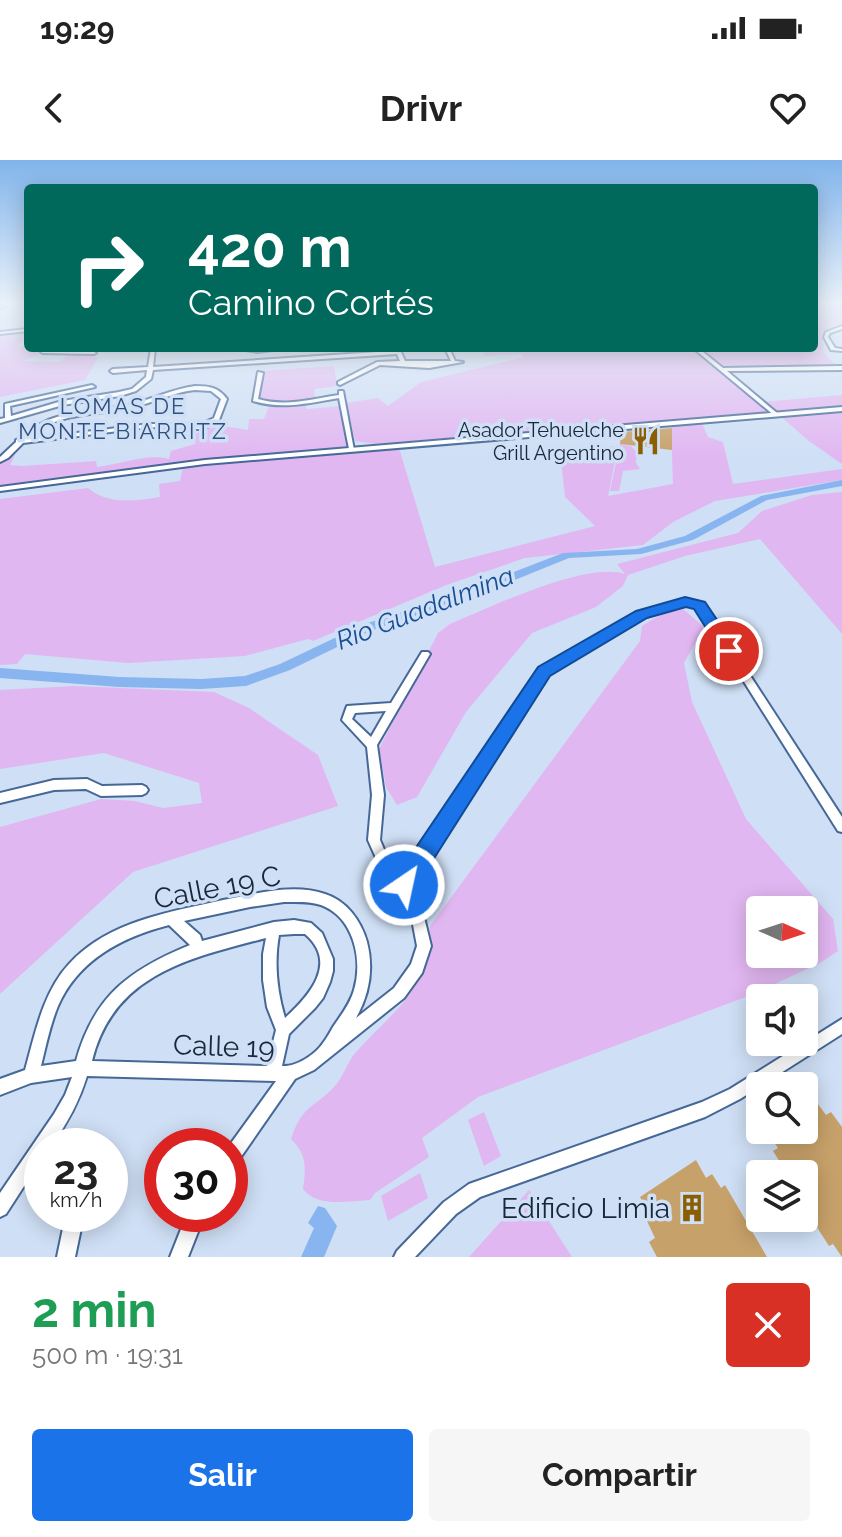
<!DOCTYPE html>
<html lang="es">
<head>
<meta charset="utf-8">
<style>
	:root { --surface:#fff; --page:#f6f6f6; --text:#222; --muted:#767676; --accent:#1a73e8 }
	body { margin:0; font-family:Raleway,sans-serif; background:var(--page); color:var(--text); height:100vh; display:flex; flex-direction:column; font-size:30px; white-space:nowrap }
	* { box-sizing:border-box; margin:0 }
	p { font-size:26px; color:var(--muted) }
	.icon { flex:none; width:44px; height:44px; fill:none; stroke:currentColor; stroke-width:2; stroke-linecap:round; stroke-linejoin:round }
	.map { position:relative; height:1097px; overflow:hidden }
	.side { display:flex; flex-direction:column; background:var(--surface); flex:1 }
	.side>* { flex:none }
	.guide { position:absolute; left:24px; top:24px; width:794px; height:168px; border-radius:8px; box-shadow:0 4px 20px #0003; background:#00695c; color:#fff; overflow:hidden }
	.needle { width:52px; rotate:93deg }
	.buttons { position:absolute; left:746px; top:736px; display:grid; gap:16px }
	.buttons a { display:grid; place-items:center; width:72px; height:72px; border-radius:8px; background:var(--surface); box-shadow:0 4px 20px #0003; font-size:40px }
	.speed { position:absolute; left:24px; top:968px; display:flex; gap:16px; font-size:40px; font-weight:700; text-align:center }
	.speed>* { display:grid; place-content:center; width:104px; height:104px; border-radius:50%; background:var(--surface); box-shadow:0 4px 20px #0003; line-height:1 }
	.speed small { font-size:20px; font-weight:400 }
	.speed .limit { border:12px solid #d22; background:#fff; color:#111 }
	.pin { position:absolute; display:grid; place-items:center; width:68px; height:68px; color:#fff; margin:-34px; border:4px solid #fff; border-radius:50%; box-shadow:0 2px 8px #0007 }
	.me { position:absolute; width:88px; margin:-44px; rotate:34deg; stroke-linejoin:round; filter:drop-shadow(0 0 6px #0008) }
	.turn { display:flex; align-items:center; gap:28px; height:168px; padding:0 32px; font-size:36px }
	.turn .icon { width:104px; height:104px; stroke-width:2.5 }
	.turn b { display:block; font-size:56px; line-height:68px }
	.round { display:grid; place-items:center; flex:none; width:84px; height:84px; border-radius:8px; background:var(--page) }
	.summary { display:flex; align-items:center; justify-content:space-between; height:136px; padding:0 32px }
	h1 { font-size:48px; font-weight:700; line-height:60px; color:#1e9e55 }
	.primary-button { display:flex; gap:16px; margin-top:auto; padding:16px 32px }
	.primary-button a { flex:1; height:92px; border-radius:8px; background:var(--accent); color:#fff; font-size:32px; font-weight:700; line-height:92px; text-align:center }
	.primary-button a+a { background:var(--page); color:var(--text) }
	.status { display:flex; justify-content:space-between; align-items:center; height:56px; padding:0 40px; background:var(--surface); direction:ltr }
	.status svg { height:22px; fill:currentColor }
	header { display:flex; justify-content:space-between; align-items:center; height:104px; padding:0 32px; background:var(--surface); font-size:36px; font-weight:700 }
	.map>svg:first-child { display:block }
	.green { fill:#e1b7f1; fill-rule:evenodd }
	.water { fill:#88b4f0 }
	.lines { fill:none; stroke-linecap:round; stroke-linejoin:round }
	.river { fill:#88b4f0; fill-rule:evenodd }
	.building { fill:#c7a16a }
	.minor-casing { stroke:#456897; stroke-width:4 }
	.major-casing { stroke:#456897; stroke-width:4 }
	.minor { fill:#fff; fill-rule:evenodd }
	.major { fill:#fff; fill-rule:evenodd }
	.route { fill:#1a73e8; stroke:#114b97; stroke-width:2 }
	.labels { text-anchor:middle; stroke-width:7; stroke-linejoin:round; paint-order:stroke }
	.far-poi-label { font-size:20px; fill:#19273b; stroke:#cfdff5; text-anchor:end }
	.far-neighbourhood-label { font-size:22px; letter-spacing:2px; fill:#2f517f; stroke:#cfdff5 }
	.water-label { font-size:26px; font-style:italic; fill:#164e95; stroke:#cfdff5 }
	.near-street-label { font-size:28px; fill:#19273b; stroke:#cfdff5 }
	.near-poi-label { font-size:28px; fill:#19273b; stroke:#cfdff5; text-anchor:end }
</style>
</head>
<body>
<div class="status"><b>19:29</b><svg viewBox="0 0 49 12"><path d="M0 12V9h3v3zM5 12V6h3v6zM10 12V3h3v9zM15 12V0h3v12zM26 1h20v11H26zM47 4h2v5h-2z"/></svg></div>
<header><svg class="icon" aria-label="back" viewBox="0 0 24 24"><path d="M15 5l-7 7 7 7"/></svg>Drivr<svg class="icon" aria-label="heart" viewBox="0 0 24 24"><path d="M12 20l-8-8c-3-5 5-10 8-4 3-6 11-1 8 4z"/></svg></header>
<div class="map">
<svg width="842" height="1097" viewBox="0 0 842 1097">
	<rect width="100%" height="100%" fill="#cfdff5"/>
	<!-- green -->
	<g class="green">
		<polygon points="814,144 842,144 842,163 828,167 821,174 824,193 836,205 721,208 697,188 814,188"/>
		<polygon points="28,172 18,186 42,188 42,192 24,201 60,202 69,193 90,194 98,198 85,220 0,237 0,174"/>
		<polygon points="481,188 693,188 768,252 376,284 355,281 346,243 378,238 388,246 421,222 524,197 521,194 485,196"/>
		<polygon points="334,206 337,226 314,229 315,239 278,244 258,240 256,234 261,226 258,219 262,211"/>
		<polygon points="842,235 842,247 774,252 762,242"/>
		<path d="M304,243L307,249L342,246L349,286L0,327V302L15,295L10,305L22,306L96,301L97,307C121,304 149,293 169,299L171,291L195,284V279L190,277C216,262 221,266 248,270L249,259H264L269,246Z"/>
		<polygon points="842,250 842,304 809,281 779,255"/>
		<path d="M702,263L708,277L723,282L733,324L842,309V320L715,341L673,362L643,385L525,398L449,424L313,481L308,479L245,496L128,503L25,494L17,504L0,505V339L88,328C108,345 135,341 160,337L159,324L180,321L183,307L399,288L435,407L595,366L565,337L560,290L618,286L608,336L673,324L671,266Z"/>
		<polygon points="620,284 631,286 637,293 636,303 640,309 623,311 619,331 610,331"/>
		<path d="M842,332V474L760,379L685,396L628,415L623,426L596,447L532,473L466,552L417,637L397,645L386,627L379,589L438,473L450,464C489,448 586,401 625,414L617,404L738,373L762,351L812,335Z"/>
		<path d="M683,449L704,467L684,503L692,542L746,659L833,759L838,791L820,803L751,835L478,937L422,978L429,997L375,1033L370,1040C349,1041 317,1048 303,1029C306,1008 307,994 291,979C302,945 313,949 334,927C344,917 347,901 357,891C400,844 425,835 430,766L640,481L642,466L662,454ZM760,750H804V794H760Z"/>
		<polygon points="74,526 214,532 249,548 318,595 338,646 133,712 0,834 0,667 101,639 135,641 163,648 202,643 199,623 104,593 0,609 0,530"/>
		<polygon points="484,952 501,996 484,1006 468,960"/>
		<polygon points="420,1013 428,1038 388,1061 381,1036"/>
		<polygon points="529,1030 572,1097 469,1097"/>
	</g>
	<!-- water -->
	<polygon class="water" points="318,1046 325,1048 337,1066 324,1097 301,1097 314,1068 308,1063"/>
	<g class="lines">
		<!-- river -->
		<polygon class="river" points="842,320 842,326 767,340 693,380 641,394 569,398 475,436 370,471 290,510 246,526 201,529 119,527 0,518 0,508 119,517 201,519 245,516 280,504 362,465 467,430 563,393 637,389 685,376 761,336"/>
	</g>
	<!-- building -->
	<g class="building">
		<polygon points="672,268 672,290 620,284 621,272"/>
		<polygon points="815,940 826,955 831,952 842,967 842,1097 833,1084 829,1086 804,1047 804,1014 782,1014 779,1010 783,1007 773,991 778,988 768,973 772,970 804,970 804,948"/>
		<polygon points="696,1000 706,1018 712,1014 721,1028 725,1025 767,1097 657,1097 649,1082 655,1078 647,1061 651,1058 640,1037"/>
	</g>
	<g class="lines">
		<defs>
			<g id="minor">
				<polygon points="0,146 3,146 3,147 0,148"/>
				<polygon points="842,166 842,169 830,173 828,177 835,188 842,189 842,191 831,190 824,177 826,172"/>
				<polygon points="28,169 28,171 0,174 0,172"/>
				<polygon points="43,188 47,188 46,191 94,192 96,193 94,194 43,193 41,192"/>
				<polygon points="151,188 155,188 153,207 393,191 401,192 405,201 451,201 445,188 449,188 455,201 463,202 429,208 380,205 340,225 338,224 338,222 377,202 400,201 397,194 153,210 151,219 136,231 120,236 63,245 0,263 0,259 5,258 5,244 92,225 95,227 10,246 11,256 62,241 119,232 132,229 146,217 147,210 113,213 110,211 113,209 148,207"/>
				<polygon points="234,188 257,190 287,188 257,192"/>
				<polygon points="693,188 698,188 723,208 842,206 842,210 727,211 777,253 777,255 775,256"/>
				<path d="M258,212L263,213L258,239C285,247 312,239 339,235V231H343L354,290L349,289L339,238C310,243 282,250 253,241Z"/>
				<path d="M195,226C209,226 218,227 227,239L219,260L207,267L199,269L150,267L23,283L8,298L0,302V297L16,282V280C27,275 36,265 48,260C73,250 101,251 128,245C151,240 172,229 195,226ZM195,230L211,231L221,239L214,258L199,265L150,264L27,279C56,251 98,256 134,247C155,242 174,232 195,230Z"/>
				<path d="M685,439L703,443L842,657V672L838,671L697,447L685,445L645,457L547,513L411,726L423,753L431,786L422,813L404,838L314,910L295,919L236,1004L230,1006V986H229L276,921L87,916C79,942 67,964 51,986H42V1004L39,1003L6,1054L0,1057V1033L54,954L65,935L72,917L31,923L0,935V919L25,910C35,874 43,832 69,804C108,761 170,752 223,740C255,734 293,723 325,734C347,741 361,761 367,782C374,809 369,835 356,858L394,828L411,804L417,786L411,754L400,729L381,709L368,680L372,635L367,587L342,560L347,546L391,543L422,492H428L430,494L377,585L384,635L380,680L389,701L403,715L541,509L639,453ZM386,551L371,577L352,559L355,553ZM284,742C297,742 309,741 321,745C354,757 363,800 354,830C350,844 341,855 333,867C330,872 327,878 323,883C315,895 296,907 282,906L289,874L315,848L323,838L330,822L333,811V799L322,773L311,763L294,760L274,762L202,781L200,775L184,761L250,747ZM169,765L190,785C129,810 94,836 76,901L41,906C46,886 50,865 58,846C78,800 122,777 169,765ZM294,774H305C339,803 309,836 285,858C277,831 274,803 279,775ZM266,778L263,794V820L267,847L276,870L267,906L92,901C113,814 190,798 266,778Z"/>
				<polygon points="87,619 102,626 142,625 146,627 148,630 146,633 142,635 101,636 86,629 54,630 0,643 0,633 54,620"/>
				<polygon points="842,859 842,874 740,939 705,957 480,1037 456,1054 415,1097 394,1097 397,1091 444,1042 469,1024 702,942 730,929"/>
				<polygon points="66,1054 84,1054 75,1097 57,1097"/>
				<polygon points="187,1054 205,1054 188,1097 170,1097"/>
			</g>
			<polygon id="major" points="842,247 842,251 205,304 0,331 0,327 205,300"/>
		</defs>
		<!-- minor casing -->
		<use href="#minor" class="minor-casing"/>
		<!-- major casing -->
		<use href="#major" class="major-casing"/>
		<!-- minor -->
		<use href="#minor" class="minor"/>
		<!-- major -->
		<use href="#major" class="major"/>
	</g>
	<!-- sky -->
	<linearGradient id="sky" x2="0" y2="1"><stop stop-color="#81b4eb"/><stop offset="0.48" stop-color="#e9f1fa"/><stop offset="1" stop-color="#e9f1fa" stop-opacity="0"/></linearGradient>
	<rect width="842" height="297" fill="url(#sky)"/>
	<!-- route -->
	<polygon class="route" points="685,437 705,442 738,491 735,495 723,495 694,449 686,447 647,458 550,516 412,733 404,736 396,733 393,725 396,717 538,507 636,451"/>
	<!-- icons -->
	<defs>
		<symbol id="restaurant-bare" viewBox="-9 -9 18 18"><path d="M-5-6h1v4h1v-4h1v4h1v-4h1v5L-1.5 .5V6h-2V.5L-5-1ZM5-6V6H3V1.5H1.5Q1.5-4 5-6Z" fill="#8b5e01" stroke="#cfdff5" stroke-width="2.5" paint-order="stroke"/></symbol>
		<symbol id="building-bare" viewBox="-9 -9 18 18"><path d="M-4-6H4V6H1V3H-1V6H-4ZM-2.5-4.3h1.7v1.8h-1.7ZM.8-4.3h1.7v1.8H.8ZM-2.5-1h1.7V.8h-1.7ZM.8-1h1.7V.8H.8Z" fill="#8b5e01" stroke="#cfdff5" stroke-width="2.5" paint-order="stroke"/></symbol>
	</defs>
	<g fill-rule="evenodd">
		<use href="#restaurant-bare" x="626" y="261" width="40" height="40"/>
		<use href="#building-bare" x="672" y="1028" width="40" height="40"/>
	</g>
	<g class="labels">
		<!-- far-poi labels -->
		<g class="far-poi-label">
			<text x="624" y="277">Asador Tehuelche<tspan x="624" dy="23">Grill Argentino</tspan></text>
		</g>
		<!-- far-neighbourhood labels -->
		<g class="far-neighbourhood-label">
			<text x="123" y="254">LOMAS DE<tspan x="123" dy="25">MONTE BIARRITZ</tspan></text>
		</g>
		<!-- water labels -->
		<g class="water-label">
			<text transform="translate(425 448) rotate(-21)" y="9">Rio Guadalmina</text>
		</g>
		<!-- near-street labels -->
		<g class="near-street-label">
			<text transform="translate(217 727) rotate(-11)" y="10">Calle 19 C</text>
			<text transform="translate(224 886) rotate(2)" y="10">Calle 19</text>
		</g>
		<!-- near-poi labels -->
		<g class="near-poi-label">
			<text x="670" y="1058">Edificio Limia</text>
		</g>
	</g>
</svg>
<div class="buttons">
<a><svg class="needle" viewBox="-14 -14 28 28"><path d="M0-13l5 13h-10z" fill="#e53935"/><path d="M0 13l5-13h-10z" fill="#767676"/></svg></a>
<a><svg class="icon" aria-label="sound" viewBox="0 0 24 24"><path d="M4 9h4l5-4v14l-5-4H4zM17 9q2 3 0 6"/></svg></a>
<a><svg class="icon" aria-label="search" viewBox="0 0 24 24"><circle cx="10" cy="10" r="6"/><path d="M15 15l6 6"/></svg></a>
<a><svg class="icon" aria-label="layers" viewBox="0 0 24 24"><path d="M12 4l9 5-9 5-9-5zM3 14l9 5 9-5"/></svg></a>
</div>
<div class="speed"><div>23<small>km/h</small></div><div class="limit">30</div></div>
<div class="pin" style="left:729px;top:491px;background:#d93025"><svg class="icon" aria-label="arrive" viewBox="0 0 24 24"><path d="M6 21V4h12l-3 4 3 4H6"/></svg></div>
<svg class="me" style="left:404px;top:725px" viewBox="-20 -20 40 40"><circle r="17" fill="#1a73e8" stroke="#fff" stroke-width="3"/><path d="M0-11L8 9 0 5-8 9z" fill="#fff"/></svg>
<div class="guide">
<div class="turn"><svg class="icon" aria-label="right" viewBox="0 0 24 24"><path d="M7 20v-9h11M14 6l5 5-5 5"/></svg><div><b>420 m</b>Camino Cortés</div></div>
</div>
</div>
<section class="side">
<div class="summary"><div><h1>2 min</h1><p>500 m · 19:31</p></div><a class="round" style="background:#d93025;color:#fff"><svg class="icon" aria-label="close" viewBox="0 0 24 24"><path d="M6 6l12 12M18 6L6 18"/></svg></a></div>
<div class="primary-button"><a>Salir</a><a>Compartir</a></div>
</section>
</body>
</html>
